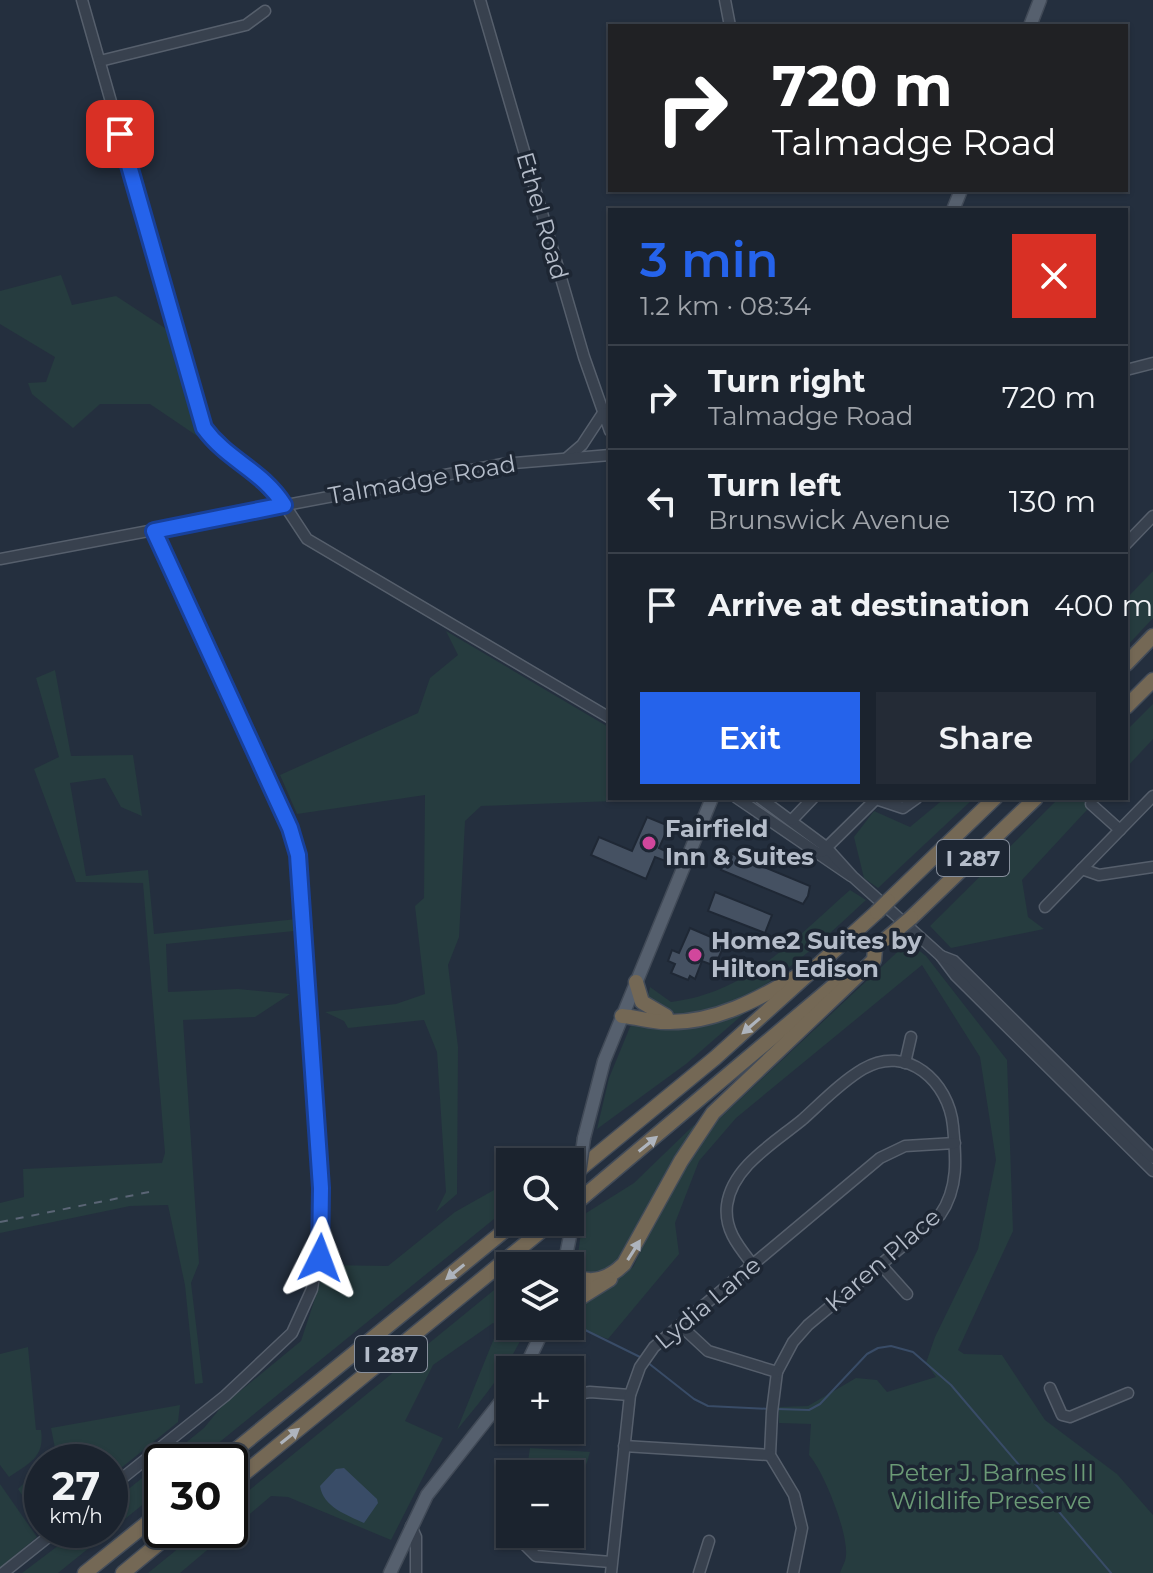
<!DOCTYPE html>
<html lang="en">
<head>
<meta charset="utf-8">
<style>
	:root { --surface:#1b232e; --page:#242b36; --text:#f1f3f6; --muted:#a0a4aa; --line:#39404a; --accent:#2563eb }
	body { margin:0; font-family:Montserrat,sans-serif; background:var(--page); color:var(--text); height:100vh; display:flex; flex-direction:column; font-size:30px; white-space:nowrap }
	* { box-sizing:border-box; margin:0 }
	p { font-size:26px; color:var(--muted) }
	.icon { flex:none; width:44px; height:44px; fill:none; stroke:currentColor; stroke-width:2; stroke-linecap:round; stroke-linejoin:round }
	.map { position:relative; flex:1; overflow:hidden }
	.drawer { position:absolute; left:608px; top:208px; width:520px; height:592px; display:flex; flex-direction:column; background:var(--surface); border-radius:0px; box-shadow:0 2px 6px #0004,0 0 0 2px var(--line) }
	.drawer>* { flex:none }
	.top-card { position:absolute; left:608px; top:24px; width:520px; height:168px; border-radius:0px; box-shadow:0 2px 6px #0004,0 0 0 2px var(--line); background:#202124; color:#fff; overflow:hidden }
	.controls { position:absolute; left:496px; top:1148px; display:grid; gap:16px }
	.controls a { display:grid; place-items:center; width:88px; height:88px; border-radius:0px; background:var(--surface); box-shadow:0 2px 6px #0004,0 0 0 2px var(--line); font-size:40px }
	.speed { position:absolute; left:24px; top:1444px; display:flex; gap:16px; font-size:40px; font-weight:700; text-align:center }
	.speed>* { display:grid; place-content:center; width:104px; height:104px; border-radius:50%; background:var(--surface); box-shadow:0 2px 6px #0004,0 0 0 2px var(--line); line-height:1 }
	.speed small { font-size:20px; font-weight:400 }
	.speed .limit { border:4px solid #111; border-radius:12px; background:#fff; color:#111 }
	.pin { position:absolute; display:grid; place-items:center; width:68px; height:68px; color:#fff; margin:-34px; border-radius:16px; box-shadow:0 4px 12px #0006 }
	.me { position:absolute; width:88px; margin:-44px; rotate:3deg; stroke-linejoin:round; filter:drop-shadow(0 0 6px #0008) }
	.turn { display:flex; align-items:center; gap:28px; height:168px; padding:0 32px; font-size:36px }
	.turn .icon { width:104px; height:104px; stroke-width:2.5 }
	.turn b { display:block; font-size:56px; line-height:68px }
	.round { display:grid; place-items:center; flex:none; width:84px; height:84px; border-radius:0px; background:var(--page) }
	.overview { display:flex; align-items:center; justify-content:space-between; height:136px; padding:0 32px }
	h1 { font-size:48px; font-weight:600; line-height:60px; color:var(--accent) }
	.button { display:flex; gap:16px; margin-top:auto; padding:16px 32px }
	.button a { flex:1; height:92px; border-radius:0px; background:var(--accent); color:#fff; font-size:32px; font-weight:600; line-height:92px; text-align:center }
	.button a+a { background:var(--page); color:var(--text) }
	ul { padding:0; list-style:none }
	li { display:flex; align-items:center; gap:24px; height:104px; padding:0 32px; border-top:2px solid var(--line) }
	li div { flex:1 }
	li b { display:block; font-size:30px }
	li em { font-style:normal }
	.map>svg:first-child { display:block }
	.green { fill:#263c3f }
	.water { fill:#394c67 }
	.lines { fill:none; stroke-linecap:round; stroke-linejoin:round }
	.stream { stroke:#394c67; stroke-width:2 }
	.building { fill:#455162; stroke:#1f2835; stroke-width:2 }
	.minor-casing { stroke:#565f6c; stroke-width:13 }
	.major-casing { stroke:#414a57; stroke-width:15 }
	.highway-casing { stroke:#434c59; stroke-width:17 }
	.minor { stroke:#38414e; stroke-width:10 }
	.major { stroke:#56606e; stroke-width:12 }
	.highway { stroke:#746855; stroke-width:14 }
	.rail { stroke:#5a6575; stroke-width:2; stroke-dasharray:8 8; stroke-linecap:butt }
	.major-bridge-casing { stroke:#414a57; stroke-width:15; stroke-linecap:butt }
	.highway-bridge-casing { stroke:#434c59; stroke-width:17; stroke-linecap:butt }
	.major-bridge { stroke:#56606e; stroke-width:12 }
	.highway-bridge { stroke:#746855; stroke-width:14 }
	.oneway { fill:#aeb4bd }
	.route-casing { stroke:#184099; stroke-width:20 }
	.route { stroke:#2563eb; stroke-width:14 }
	.hotel-dot { fill:#d1479c; stroke:#1d2633; stroke-width:3 }
	.labels { text-anchor:middle; stroke-width:7; stroke-linejoin:round; paint-order:stroke }
	.shield { fill:#1d2633; stroke:#878f9c; stroke-width:2 }
	.shield-label { font-size:22px; font-weight:bold; fill:#b4bcc9 }
	.street-label { font-size:24px; fill:#b4bcc9; stroke:#1d2633 }
	.poi-label { font-size:24px; font-weight:bold; fill:#b4bcc9; stroke:#1d2633; text-anchor:start }
	.park-label { font-size:24px; fill:#6b9a76; stroke:#1d2633 }
</style>
</head>
<body>
<div class="map">
<svg width="1153" height="1573" viewBox="0 0 1153 1573">
	<rect width="100%" height="100%" fill="#242f3e"/>
	<!-- green -->
	<g class="green">
		<polygon points="61,275 72,305 116,296 174,334 212,446 150,404 100,404 73,428 32,394 28,383 46,382 55,357 0,324 0,291"/>
		<polygon points="1153,571 1153,618 1126,647 1126,599"/>
		<polygon points="446,631 610,728 610,798 693,798 481,806 465,821 459,937 448,965 458,1047 457,1194 436,1212 446,1192 437,1052 424,1020 348,1028 344,1021 325,1012 396,1004 425,994 415,906 424,898 425,795 297,814 280,775 418,713 430,678 458,655"/>
		<polygon points="55,670 71,756 133,755 142,816 121,807 105,778 70,783 86,876 148,870 154,934 297,919 294,931 166,944 168,992 238,989 290,994 255,1017 183,1020 199,1263 191,1283 203,1383 195,1384 185,1285 168,1205 130,1206 0,1233 0,1203 24,1197 23,1169 162,1163 165,1153 143,883 76,882 34,769 59,757 36,678"/>
		<polygon points="1153,704 1153,739 1126,768 1126,731"/>
		<polygon points="945,798 974,798 878,888 864,878 854,837 874,811 910,827"/>
		<polygon points="1059,798 1098,798 1022,880 1028,917 1044,929 951,948 930,926"/>
		<path d="M850,890L866,900C824,938 704,1061 648,996L650,987L671,1002C748,993 795,938 850,890Z"/>
		<path d="M908,942L926,956L1007,1060L1013,1231L958,1350L964,1354L1002,1355L1045,1420L1117,1474L1153,1515V1573H840C842,1567 846,1561 846,1555C848,1532 824,1472 809,1455L811,1424L779,1423V1407L808,1406L856,1378L877,1380L887,1392L936,1377L926,1363L935,1337L978,1249L996,1160L980,1057L922,965L736,1118L699,1161L675,1223L679,1254L608,1339L570,1326V1314L633,1267L685,1162L719,1119Z"/>
		<polygon points="748,1010 686,1064 597,1129 609,1078 630,1027 636,1022 686,1029"/>
		<path d="M694,1125L697,1128C682,1155 631,1264 607,1273C597,1276 586,1274 576,1271L583,1215L634,1183Z"/>
		<polygon points="510,1181 510,1206 195,1462 162,1462 162,1489 58,1573 22,1573 79,1530 110,1530 110,1504 204,1428 222,1406 301,1341 326,1265 388,1266 455,1212"/>
		<path d="M510,1277V1326H527C511,1365 483,1398 457,1430L499,1326L493,1323L433,1365L405,1421L443,1438L391,1540L288,1497L271,1496L180,1573H148L201,1530H230V1506Z"/>
		<path d="M28,1347L36,1430H41C45,1457 30,1463 9,1477L0,1465V1354Z"/>
		<polygon points="180,1405 178,1422 110,1477 110,1462 47,1462 55,1448 51,1428"/>
		<polygon points="530,1448 590,1452 579,1488 570,1486 570,1474 526,1474"/>
		<polygon points="42,1467 42,1524 18,1489"/>
		<polygon points="0,1484 37,1537 0,1568"/>
	</g>
	<!-- water -->
	<path class="water" d="M344,1468L377,1499L378,1503L364,1523C347,1515 323,1507 320,1486L336,1469Z"/>
	<g class="lines">
		<!-- stream -->
		<g class="stream">
			<polyline points="571,1323 642,1358"/>
			<polyline points="647,1362 694,1399 708,1406 770,1409"/>
			<polyline points="777,1409 809,1410 820,1404 867,1354 878,1348 891,1346 913,1352 951,1385 1111,1573"/>
		</g>
	</g>
	<!-- building -->
	<g class="building">
		<polygon points="647,817 669,826 659,848 672,854 668,862 655,857 646,879 591,855 599,837 632,851"/>
		<polygon points="728,852 810,886 808,896 803,904 721,870"/>
		<polygon points="715,892 772,915 765,933 708,911"/>
		<polygon points="690,928 725,943 715,966 702,961 695,979 690,976 688,980 671,973 675,964 668,961 672,950 679,953"/>
	</g>
	<g class="lines">
		<defs>
			<g id="minor">
				<polyline points="82,0 204,428 224,452 272,486 307,539 610,718"/>
				<polyline points="480,0 584,357 610,431"/>
				<polyline points="725,0 730,26"/>
				<polyline points="100,61 246,25 265,11"/>
				<polyline points="1126,370 1153,363"/>
				<polyline points="568,457 582,445 603,413"/>
				<polyline points="1126,544 1153,516"/>
				<polyline points="0,559 503,464 610,455"/>
				<polyline points="737,798 851,876"/>
				<polyline points="760,798 826,847 853,877 941,956 956,976 1153,1171"/>
				<polyline points="1091,804 1120,830"/>
				<polyline points="792,820 813,798"/>
				<polyline points="822,852 876,799 903,808 917,798"/>
				<polyline points="1082,869 1099,875 1153,867"/>
				<polyline points="1045,907 1153,796"/>
				<polyline points="941,956 954,961 1153,1158"/>
				<polyline points="905,1063 911,1037"/>
				<path d="M753,1265C739,1247 724,1230 727,1205C732,1167 774,1143 802,1120C821,1103 841,1082 863,1069C907,1043 949,1082 953,1126C956,1157 959,1188 940,1215L808,1325L793,1342L777,1372L772,1412L770,1455L794,1495L802,1528L793,1573"/>
				<polyline points="881,1265 907,1294"/>
				<polyline points="680,1325 708,1351 777,1372"/>
				<polyline points="1050,1388 1062,1415 1070,1417 1128,1393"/>
				<polyline points="570,1395 590,1392 630,1395"/>
				<polyline points="624,1446 770,1455"/>
				<polyline points="110,1488 225,1396 292,1333 312,1289 322,1226 302,908 294,838 154,531"/>
				<polyline points="411,1526 416,1537 416,1573"/>
				<polyline points="525,1545 536,1556 611,1562"/>
				<polyline points="3,1573 57,1530"/>
				<polyline points="611,1573 630,1395 640,1367 654,1347 880,1158 905,1146 955,1143"/>
				<polyline points="699,1573 709,1541"/>
			</g>
			<g id="major">
				<polyline points="1030,26 1040,0"/>
				<polyline points="953,210 961,190"/>
				<polyline points="584,1138 604,1061 712,798"/>
				<polyline points="564,1266 570,1236"/>
				<polyline points="524,1370 545,1326"/>
				<polyline points="390,1573 427,1495 510,1390"/>
			</g>
			<g id="highway">
				<polyline points="1126,664 1153,636"/>
				<polyline points="1126,707 1153,680"/>
				<polyline points="888,901 995,798"/>
				<polyline points="911,918 1036,798"/>
				<polyline points="636,982 642,1002 666,1016"/>
				<path d="M622,1016C637,1017 651,1022 665,1022C714,1024 759,999 799,975"/>
				<polyline points="570,1177 715,1058 877,912"/>
				<polyline points="570,1208 838,982"/>
				<path d="M570,1274C590,1286 609,1279 624,1264L681,1161L713,1113L874,960L875,949"/>
				<polyline points="570,1304 610,1279"/>
				<polyline points="221,1462 515,1222"/>
				<polyline points="230,1485 552,1222"/>
				<polyline points="85,1573 162,1511"/>
				<polyline points="123,1573 175,1530"/>
			</g>
		</defs>
		<!-- minor casing -->
		<use href="#minor" class="minor-casing"/>
		<!-- major casing -->
		<use href="#major" class="major-casing"/>
		<!-- highway casing -->
		<use href="#highway" class="highway-casing"/>
		<!-- minor -->
		<use href="#minor" class="minor"/>
		<!-- major -->
		<use href="#major" class="major"/>
		<!-- highway -->
		<use href="#highway" class="highway"/>
		<!-- rail -->
		<polyline class="rail" points="0,1222 154,1191"/>
		<defs>
			<polyline id="major-bridge" points="570,1236 584,1138"/>
			<g id="highway-bridge">
				<polyline points="877,912 888,901"/>
				<polyline points="886,939 911,918"/>
			</g>
		</defs>
		<!-- major-bridge casing -->
		<use href="#major-bridge" class="major-bridge-casing"/>
		<!-- highway-bridge casing -->
		<use href="#highway-bridge" class="highway-bridge-casing"/>
		<!-- major-bridge -->
		<use href="#major-bridge" class="major-bridge"/>
		<!-- highway-bridge -->
		<use href="#highway-bridge" class="highway-bridge"/>
	</g>
	<!-- one-way arrows -->
	<defs><path id="oneway-solid" d="M-6-.8H1V-3.2L6.5 0L1 3.2V.8H-6Z" transform="scale(2)"/></defs>
	<g class="oneway">
		<use href="#oneway-solid" transform="translate(751 1026) rotate(139)"/>
		<use href="#oneway-solid" transform="translate(648 1144) rotate(-39)"/>
		<use href="#oneway-solid" transform="translate(634 1250) rotate(-58)"/>
		<use href="#oneway-solid" transform="translate(455 1272) rotate(141)"/>
		<use href="#oneway-solid" transform="translate(290 1436) rotate(-39)"/>
	</g>
	<g class="lines">
		<defs>
			<path id="route" d="M120,134L204,428C228,461 262,470 284,505L154,531L290,828L298,855L321,1188L320,1258"/>
		</defs>
		<!-- route casing -->
		<use href="#route" class="route-casing"/>
		<!-- route -->
		<use href="#route" class="route"/>
	</g>
	<!-- markers -->
	<g class="hotel-dot">
		<circle cx="649" cy="843" r="8"/>
		<circle cx="695" cy="955" r="8"/>
	</g>
	<g class="labels">
		<!-- shield labels -->
		<g class="shield">
			<rect x="937" y="840" width="72" height="36" rx="6"/>
			<rect x="355" y="1336" width="72" height="36" rx="6"/>
		</g>
		<g class="shield-label">
			<text x="973" y="866">I 287</text>
			<text x="391" y="1362">I 287</text>
		</g>
		<!-- street labels -->
		<g class="street-label">
			<text transform="translate(542 216) rotate(74)" y="8">Ethel Road</text>
			<text transform="translate(422 480) rotate(-10)" y="8">Talmadge Road</text>
			<text transform="translate(883 1260) rotate(-41)" y="8">Karen Place</text>
			<text transform="translate(708 1303) rotate(-40)" y="8">Lydia Lane</text>
		</g>
		<!-- poi labels -->
		<g class="poi-label">
			<text x="665" y="837">Fairfield<tspan x="665" dy="28">Inn &amp; Suites</tspan></text>
			<text x="711" y="949">Home2 Suites by<tspan x="711" dy="28">Hilton Edison</tspan></text>
		</g>
		<!-- park labels -->
		<g class="park-label">
			<text x="991" y="1481">Peter J. Barnes III<tspan x="991" dy="28">Wildlife Preserve</tspan></text>
		</g>
	</g>
</svg>
<div class="controls">
<a><svg class="icon" aria-label="search" viewBox="0 0 24 24"><circle cx="10" cy="10" r="6"/><path d="M15 15l6 6"/></svg></a>
<a><svg class="icon" aria-label="layers" viewBox="0 0 24 24"><path d="M12 4l9 5-9 5-9-5zM3 14l9 5 9-5"/></svg></a>
<a>+</a>
<a>−</a>
</div>
<div class="speed"><div>27<small>km/h</small></div><div class="limit">30</div></div>
<div class="pin" style="left:120px;top:134px;background:#d93025"><svg class="icon" aria-label="arrive" viewBox="0 0 24 24"><path d="M6 21V4h12l-3 4 3 4H6"/></svg></div>
<svg class="me" style="left:320px;top:1258px" viewBox="-20 -20 40 40"><path d="M0-17L14 15 0 8-14 15z" fill="#2563eb" stroke="#fff" stroke-width="4"/></svg>
<div class="top-card">
<div class="turn"><svg class="icon" aria-label="right" viewBox="0 0 24 24"><path d="M7 20v-9h11M14 6l5 5-5 5"/></svg><div><b>720 m</b>Talmadge Road</div></div>
</div>
<section class="drawer">
<div class="overview"><div><h1>3 min</h1><p>1.2 km · 08:34</p></div><a class="round" style="background:#d93025;color:#fff"><svg class="icon" aria-label="close" viewBox="0 0 24 24"><path d="M6 6l12 12M18 6L6 18"/></svg></a></div>
<ul>
<li><svg class="icon" aria-label="right" viewBox="0 0 24 24"><path d="M7 20v-9h11M14 6l5 5-5 5"/></svg><div><b>Turn right</b><p>Talmadge Road</p></div><em>720 m</em></li>
<li><svg class="icon" aria-label="left" viewBox="0 0 24 24"><path d="M17 20v-9H6M10 6l-5 5 5 5"/></svg><div><b>Turn left</b><p>Brunswick Avenue</p></div><em>130 m</em></li>
<li><svg class="icon" aria-label="arrive" viewBox="0 0 24 24"><path d="M6 21V4h12l-3 4 3 4H6"/></svg><div><b>Arrive at destination</b></div><em>400 m</em></li>
</ul>
<div class="button"><a>Exit</a><a>Share</a></div>
</section>
</div>
</body>
</html>
